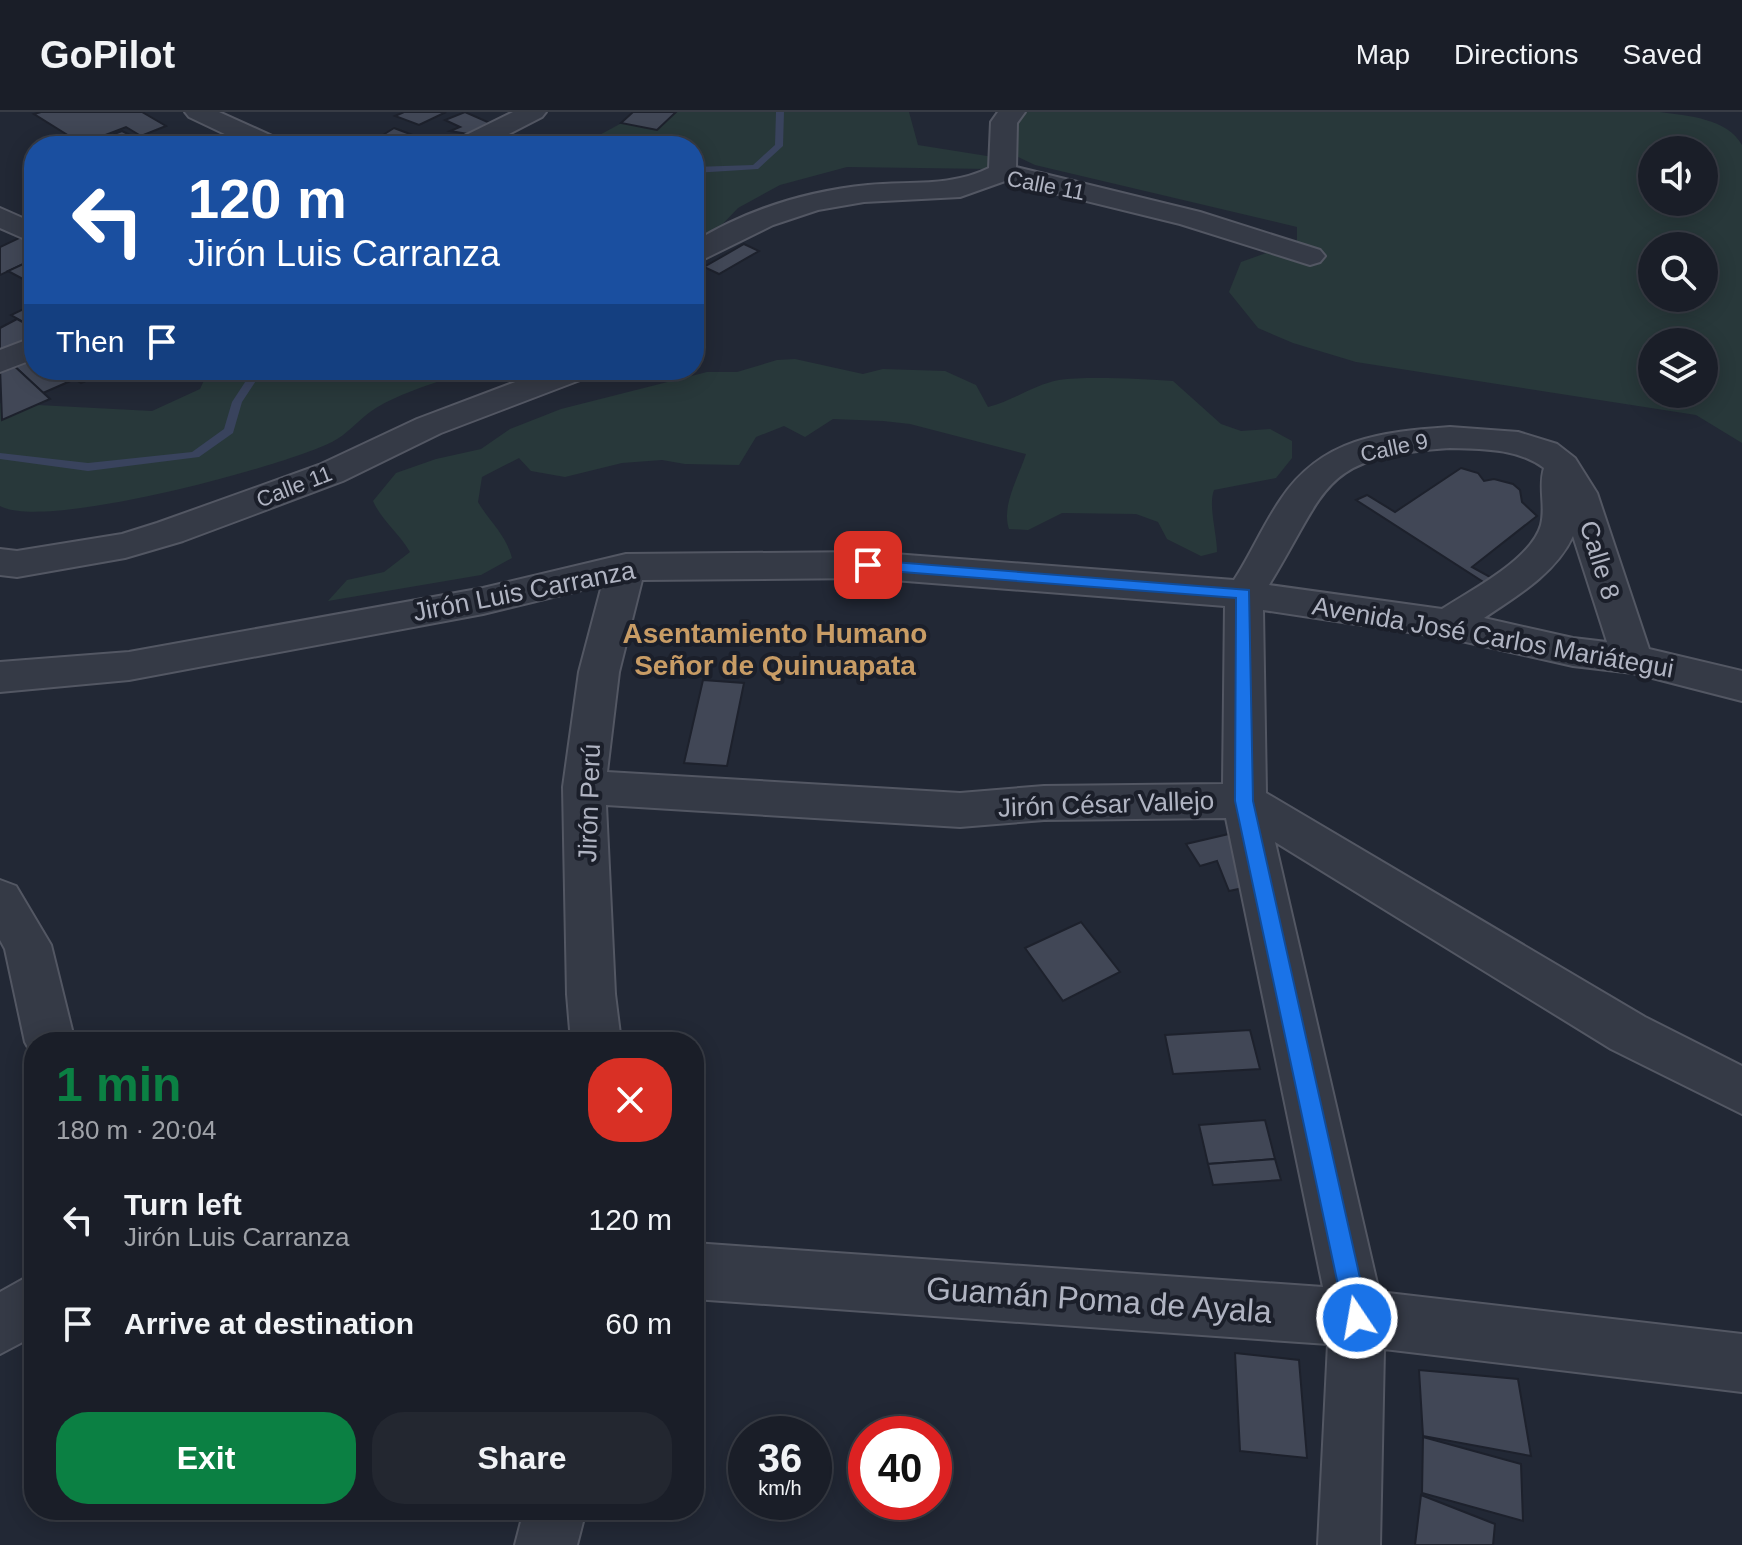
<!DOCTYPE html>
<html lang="en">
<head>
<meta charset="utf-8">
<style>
	:root { --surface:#1a1e28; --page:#232730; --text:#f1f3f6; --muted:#9fa2a8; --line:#383c45; --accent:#0b8043 }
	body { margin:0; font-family:Helvetica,sans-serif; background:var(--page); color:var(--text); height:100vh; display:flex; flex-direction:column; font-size:30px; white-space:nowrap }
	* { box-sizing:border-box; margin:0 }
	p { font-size:26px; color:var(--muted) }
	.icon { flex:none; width:44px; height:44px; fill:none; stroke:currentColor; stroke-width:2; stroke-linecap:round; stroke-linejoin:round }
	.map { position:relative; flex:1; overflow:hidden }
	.details { position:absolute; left:24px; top:920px; width:680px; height:488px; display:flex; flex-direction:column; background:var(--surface); border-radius:32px; box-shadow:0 4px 20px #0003,0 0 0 2px var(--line) }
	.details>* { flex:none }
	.top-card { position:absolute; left:24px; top:24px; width:680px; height:244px; border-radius:32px; box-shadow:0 4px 20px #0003,0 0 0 2px var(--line); background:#1a4fa0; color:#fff; overflow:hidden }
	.buttons { position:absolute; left:1638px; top:24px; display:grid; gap:16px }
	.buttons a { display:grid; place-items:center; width:80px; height:80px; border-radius:50%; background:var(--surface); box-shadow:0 4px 20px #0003,0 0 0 2px var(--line); font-size:40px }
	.speed { position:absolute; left:728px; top:1304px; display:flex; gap:16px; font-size:40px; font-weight:700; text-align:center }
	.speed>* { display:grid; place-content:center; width:104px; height:104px; border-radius:50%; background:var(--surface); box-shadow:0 4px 20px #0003,0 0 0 2px var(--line); line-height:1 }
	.speed small { font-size:20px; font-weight:400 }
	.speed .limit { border:12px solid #d22; background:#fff; color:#111 }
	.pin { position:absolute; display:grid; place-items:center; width:68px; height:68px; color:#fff; margin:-34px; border-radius:16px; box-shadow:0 4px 12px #0006 }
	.me { position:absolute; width:88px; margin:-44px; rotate:348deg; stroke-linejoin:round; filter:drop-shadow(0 0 6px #0008) }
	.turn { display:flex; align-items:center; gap:28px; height:168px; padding:0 32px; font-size:36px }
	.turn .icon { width:104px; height:104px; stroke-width:2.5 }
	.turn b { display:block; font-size:56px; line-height:68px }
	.then { display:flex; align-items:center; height:76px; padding:0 32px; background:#0003; gap:16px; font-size:30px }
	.round { display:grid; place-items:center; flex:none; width:84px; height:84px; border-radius:32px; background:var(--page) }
	.head { display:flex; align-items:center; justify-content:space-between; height:136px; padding:0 32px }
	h1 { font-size:48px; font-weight:700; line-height:60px; color:var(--accent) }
	.primary-button { display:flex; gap:16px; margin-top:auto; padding:16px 32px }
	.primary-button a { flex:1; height:92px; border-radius:32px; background:var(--accent); color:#fff; font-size:32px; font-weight:700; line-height:92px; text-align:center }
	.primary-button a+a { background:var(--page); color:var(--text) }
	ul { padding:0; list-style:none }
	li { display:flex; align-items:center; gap:24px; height:104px; padding:0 32px }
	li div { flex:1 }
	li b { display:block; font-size:30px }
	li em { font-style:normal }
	header { display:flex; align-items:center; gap:48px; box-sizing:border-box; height:112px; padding:0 40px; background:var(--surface); border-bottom:2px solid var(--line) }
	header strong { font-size:38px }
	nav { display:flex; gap:44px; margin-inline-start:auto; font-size:28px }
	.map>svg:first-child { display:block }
	.green { fill:#28383a; fill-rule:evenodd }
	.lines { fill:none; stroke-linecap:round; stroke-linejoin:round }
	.stream { fill:#39435d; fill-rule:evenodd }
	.building { fill:#414756; stroke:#1d212c; stroke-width:2 }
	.minor-casing { stroke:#535763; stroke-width:4 }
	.minor { fill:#353a46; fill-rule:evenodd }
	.route { fill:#1a73e8; stroke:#114b97; stroke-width:2 }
	.labels { text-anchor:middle; stroke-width:8; stroke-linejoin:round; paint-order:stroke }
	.far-street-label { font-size:22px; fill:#b0b4c2; stroke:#1b1f2a }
	.street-label { font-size:26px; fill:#b0b4c2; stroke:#1b1f2a }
	.neighbourhood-label { font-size:28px; font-weight:bold; fill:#c89c65; stroke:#1b1f2a }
	.near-street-label { font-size:32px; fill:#b0b4c2; stroke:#1b1f2a }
</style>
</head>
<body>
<header>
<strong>GoPilot</strong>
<nav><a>Map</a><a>Directions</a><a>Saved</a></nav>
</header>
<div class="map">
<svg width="1742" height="1433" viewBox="0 0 1742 1433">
	<rect width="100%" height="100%" fill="#222835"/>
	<!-- green -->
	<g class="green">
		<polygon points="642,0 909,0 918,33 1006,47 990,57 847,55 780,73 738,96 694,142 694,34 592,34 594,26"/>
		<path d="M1022,0H1660C1688,4 1727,6 1742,33V331L1696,303L1356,250L1293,231L1258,216L1229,180L1241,150L1297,130V115L1035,53L1010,41L1011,13ZM1652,38H1704V90H1652ZM1652,134H1704V186H1652ZM1652,230H1704V282H1652Z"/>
		<path d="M795,247L863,262L883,257L945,259L976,273L988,295C1013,289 1033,273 1059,268C1086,264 1144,267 1173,269L1221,312L1241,319L1270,317L1292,329V346L1276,366L1214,378C1208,393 1217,422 1217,440L1201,444L1167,427L1158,410L1136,402L1062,401L1028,418L1009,417C1001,394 1019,364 1026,342L910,312L883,309L833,307L805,325L784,314L756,325L739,353L685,352L662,348L622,351L565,365L531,359L519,346L482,365L478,390C491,412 505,421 512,446L481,463L328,489L347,468L384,460L410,440C399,421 382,409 373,389L396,361L436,347L481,337L510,317L561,297L707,260H737L777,248Z"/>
		<path d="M209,258H503C482,266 458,263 437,270C416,277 388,287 370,300C358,309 346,323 332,330C282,355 45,419 0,394V291L152,299L200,277Z"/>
	</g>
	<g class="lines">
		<!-- stream -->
		<g class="stream">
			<polygon points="776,0 784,0 783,34 758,57 694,61 694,55 753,53 775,33"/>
			<polygon points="253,258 263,258 242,290 233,321 199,345 88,359 0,347 0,341 88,351 192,340 224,317 232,290"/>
		</g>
	</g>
	<!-- building -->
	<g class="building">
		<polygon points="41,0 142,0 166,14 141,24 126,15 82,32 34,2"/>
		<polygon points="404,0 446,0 419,13 395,4"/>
		<polygon points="465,0 490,11 468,22 450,19 460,15 445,8"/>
		<polygon points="633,0 676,0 657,18 621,11"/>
		<polygon points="394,16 442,34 389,34 375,28"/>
		<polygon points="122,19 134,25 112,34 83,34"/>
		<polygon points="224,24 244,33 203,34"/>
		<polygon points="21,125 34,132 34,147 0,163 0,135"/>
		<polygon points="744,132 759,139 719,162 704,155"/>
		<polygon points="34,147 34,173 8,159"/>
		<polygon points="697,187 702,218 694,219 694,188"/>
		<polygon points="34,192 34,216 11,203"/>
		<polygon points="17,207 34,216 34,229 0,244 0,216"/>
		<polygon points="34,241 34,258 111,258 81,271 75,267 43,281 11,251"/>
		<polygon points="11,251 50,287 2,308 0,255"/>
		<polygon points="1461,356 1478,361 1484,369 1494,367 1513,372 1520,378 1522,390 1537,404 1472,455 1492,466 1485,471 1356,388 1367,383 1395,400"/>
		<polygon points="703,568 744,571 727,654 684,651"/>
		<polygon points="1233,721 1248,775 1229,779 1217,749 1200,754 1186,732"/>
		<polygon points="1081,810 1120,860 1063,889 1025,836"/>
		<polygon points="1250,918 1260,957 1173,962 1165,923"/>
		<polygon points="1265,1008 1275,1047 1208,1052 1199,1013"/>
		<polygon points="1275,1047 1281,1068 1213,1073 1208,1052"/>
		<polygon points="1235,1241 1299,1248 1307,1346 1240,1339"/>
		<polygon points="1419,1258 1518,1267 1531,1344 1423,1324"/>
		<polygon points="1423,1325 1521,1352 1523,1409 1422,1381"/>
		<polygon points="1421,1383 1495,1412 1493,1433 1415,1433"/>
	</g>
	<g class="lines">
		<defs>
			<g id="minor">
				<polygon points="185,0 219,0 281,28 285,34 250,34 189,5"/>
				<polygon points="513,0 546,0 542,5 486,34 452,34 456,28"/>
				<path d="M998,0H1025L1017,11L1016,55L1200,100L1320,138L1325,144L1320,150L1310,153L1180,112L1005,69L960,85L864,90L818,98L773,113L694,152V130C746,98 807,79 868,73C909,69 951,75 989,56L991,10Z"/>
				<polygon points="0,96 34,111 34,131 0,116"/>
				<polygon points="34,225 34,247 0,260 0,238"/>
				<polygon points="547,258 593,258 588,265 441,321 343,369 183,429 125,446 17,465 0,463 0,437 17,439 122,422 157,411 319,353 417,307"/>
				<path d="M1450,315L1518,320L1557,332L1575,346L1597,381L1649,537L1742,559V589L1633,561L1573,554L1448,526L1263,498L1266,681L1645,905L1742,954V1002L1611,937L1275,730L1379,1180L1742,1222V1280L1384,1237L1380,1433H1318L1328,1232L694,1187V1131L1323,1175L1226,706L1044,708L960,715L606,693L615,882L621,930H571L567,882L563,675L579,560L602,473L483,502L129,568L0,580V550L129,540L483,476L626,442L868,440L1234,468C1251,442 1263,413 1281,387C1322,326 1381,320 1450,315ZM1450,336C1483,337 1517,336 1544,356C1538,375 1546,394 1541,413C1531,448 1471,478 1442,497L1269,473C1330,373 1320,345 1450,336ZM1573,424L1607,530L1573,526L1484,506C1517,484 1556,461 1573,424ZM868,466L1225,494L1223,672L1044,674L960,681L607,660L619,560L642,468Z"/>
				<polygon points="0,768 16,774 51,833 75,930 34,930 34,946 25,930 5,837 0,828"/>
				<polygon points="34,1161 34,1224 0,1242 0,1180"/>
				<polygon points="524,1398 586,1398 577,1433 515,1433"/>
			</g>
		</defs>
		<!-- minor casing -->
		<use href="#minor" class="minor-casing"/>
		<!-- minor -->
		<use href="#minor" class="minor"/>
	</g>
	<!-- route -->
	<polygon class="route" points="868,448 1249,478 1253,689 1369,1206 1365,1214 1357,1217 1349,1214 1345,1206 1235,689 1236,486 863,457 861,453"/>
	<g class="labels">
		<!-- far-street labels -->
		<g class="far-street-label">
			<text transform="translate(1046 73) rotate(11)" y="8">Calle 11</text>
			<text transform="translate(1394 335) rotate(-12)" y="8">Calle 9</text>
			<text transform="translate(294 374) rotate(-21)" y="8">Calle 11</text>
		</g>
		<!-- street labels -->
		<g class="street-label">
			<text transform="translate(1600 448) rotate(73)" y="9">Calle 8</text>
			<text transform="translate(524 479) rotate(-11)" y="9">Jirón Luis Carranza</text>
			<text transform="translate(1493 525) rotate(10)" y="9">Avenida José Carlos Mariátegui</text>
			<text transform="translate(589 691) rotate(-88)" y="9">Jirón Perú</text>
			<text transform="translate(1106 692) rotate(-2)" y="9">Jirón César Vallejo</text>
		</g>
		<!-- neighbourhood labels -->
		<g class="neighbourhood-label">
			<text x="775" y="531">Asentamiento Humano<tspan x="775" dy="32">Señor de Quinuapata</tspan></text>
		</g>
		<!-- near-street labels -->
		<g class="near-street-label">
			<text transform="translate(1099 1188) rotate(4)" y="11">Guamán Poma de Ayala</text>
		</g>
	</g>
</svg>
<div class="buttons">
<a><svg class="icon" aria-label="sound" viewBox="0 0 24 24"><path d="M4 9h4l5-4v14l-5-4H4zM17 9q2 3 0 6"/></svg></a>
<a><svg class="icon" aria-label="search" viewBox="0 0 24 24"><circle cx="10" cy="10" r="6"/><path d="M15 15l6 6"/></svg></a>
<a><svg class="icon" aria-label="layers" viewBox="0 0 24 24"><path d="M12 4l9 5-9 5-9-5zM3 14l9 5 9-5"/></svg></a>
</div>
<div class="speed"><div>36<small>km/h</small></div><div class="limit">40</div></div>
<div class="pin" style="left:868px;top:453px;background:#d93025"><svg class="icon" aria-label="arrive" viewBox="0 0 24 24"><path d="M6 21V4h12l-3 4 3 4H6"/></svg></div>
<svg class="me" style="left:1357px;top:1206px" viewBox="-20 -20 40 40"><circle r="17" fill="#1a73e8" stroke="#fff" stroke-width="3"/><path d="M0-11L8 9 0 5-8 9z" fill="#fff"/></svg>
<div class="top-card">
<div class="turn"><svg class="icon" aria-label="left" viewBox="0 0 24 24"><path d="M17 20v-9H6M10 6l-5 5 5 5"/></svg><div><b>120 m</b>Jirón Luis Carranza</div></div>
<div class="then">Then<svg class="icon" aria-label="arrive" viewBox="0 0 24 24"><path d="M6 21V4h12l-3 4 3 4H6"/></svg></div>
</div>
<section class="details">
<div class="head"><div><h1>1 min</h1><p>180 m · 20:04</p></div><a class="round" style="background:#d93025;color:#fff"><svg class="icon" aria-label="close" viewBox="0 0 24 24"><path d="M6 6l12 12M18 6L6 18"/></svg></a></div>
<ul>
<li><svg class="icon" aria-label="left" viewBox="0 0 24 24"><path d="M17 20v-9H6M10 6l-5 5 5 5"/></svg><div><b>Turn left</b><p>Jirón Luis Carranza</p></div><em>120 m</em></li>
<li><svg class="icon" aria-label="arrive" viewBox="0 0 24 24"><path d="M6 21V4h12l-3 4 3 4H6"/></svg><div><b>Arrive at destination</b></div><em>60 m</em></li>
</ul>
<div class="primary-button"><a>Exit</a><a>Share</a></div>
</section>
</div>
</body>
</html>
